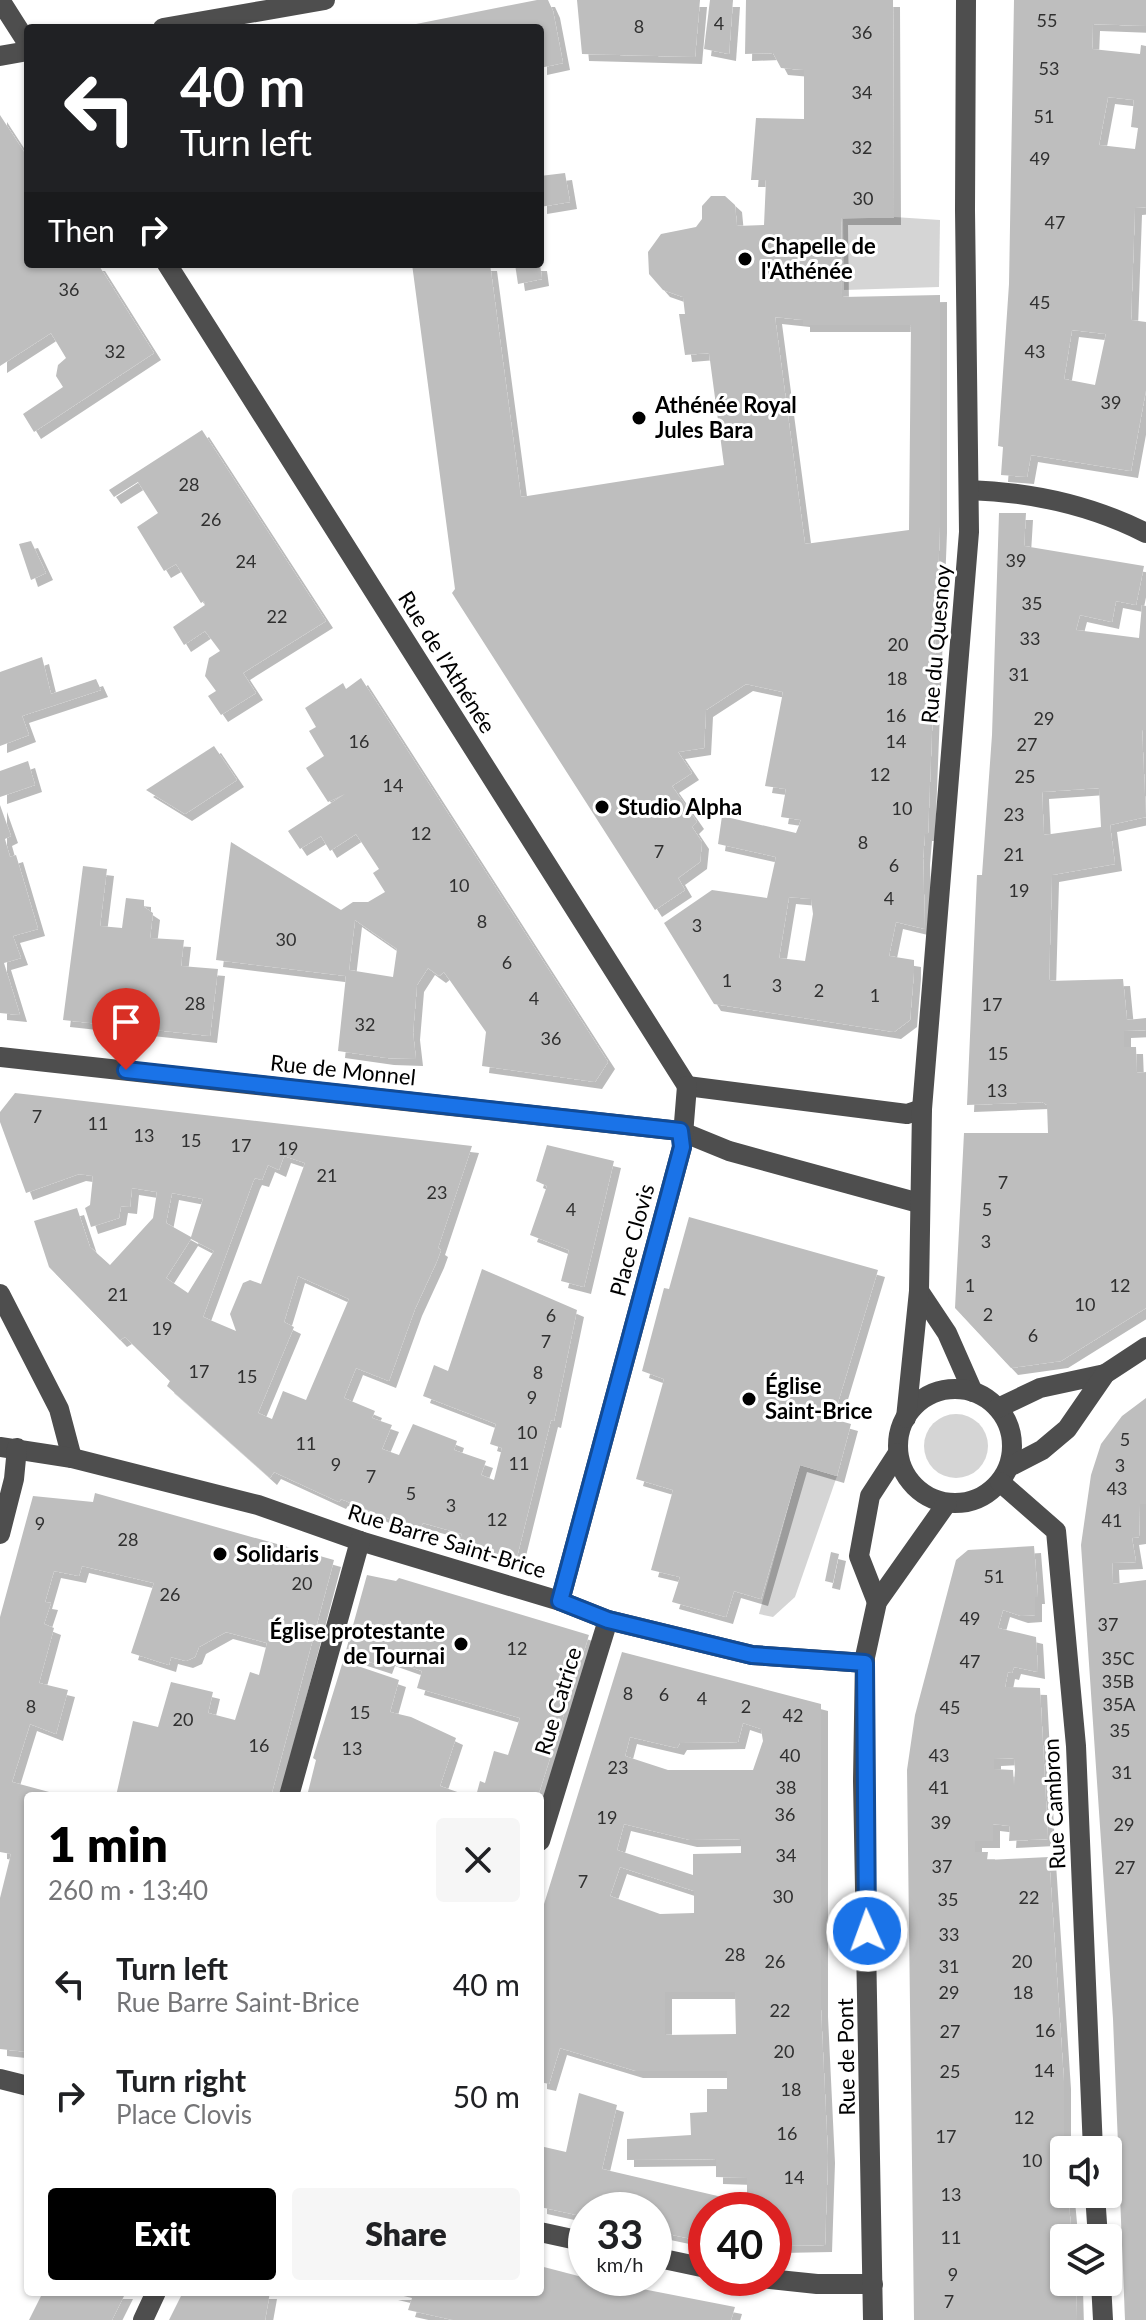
<!DOCTYPE html>
<html lang="en">
<head>
<meta charset="utf-8">
<style>
	:root { --surface:#fff; --page:#f6f6f6; --text:#202124; --muted:#757577; --accent:#000 }
	body { margin:0; font-family:Lato,sans-serif; background:var(--page); color:var(--text); height:100vh; display:flex; flex-direction:column; font-size:30px; white-space:nowrap }
	* { box-sizing:border-box; margin:0 }
	p { font-size:26px; color:var(--muted) }
	.icon { flex:none; width:44px; height:44px; fill:none; stroke:currentColor; stroke-width:2; stroke-linecap:round; stroke-linejoin:round }
	.map { position:relative; flex:1; overflow:hidden }
	.side { position:absolute; left:24px; top:1792px; width:520px; height:504px; display:flex; flex-direction:column; background:var(--surface); border-radius:8px; box-shadow:0 2px 6px #0004 }
	.side>* { flex:none }
	.guide { position:absolute; left:24px; top:24px; width:520px; height:244px; border-radius:8px; box-shadow:0 2px 6px #0004; background:#202124; color:#fff; overflow:hidden }
	.buttons { position:absolute; left:1050px; top:2136px; display:grid; gap:16px }
	.buttons a { display:grid; place-items:center; width:72px; height:72px; border-radius:8px; background:var(--surface); box-shadow:0 2px 6px #0004; font-size:40px }
	.speed { position:absolute; left:568px; top:2192px; display:flex; gap:16px; font-size:40px; font-weight:700; text-align:center }
	.speed>* { display:grid; place-content:center; width:104px; height:104px; border-radius:50%; background:var(--surface); box-shadow:0 2px 6px #0004; line-height:1 }
	.speed small { font-size:20px; font-weight:400 }
	.speed .limit { border:12px solid #d22; background:#fff; color:#111 }
	.pin { position:absolute; display:grid; place-items:center; width:68px; height:68px; color:#fff; margin:-82px -34px; border-radius:50% 50% 50% 0; rotate:-45deg; box-shadow:0 0 8px #0007 }
	.pin .icon { rotate:45deg }
	.me { position:absolute; width:88px; margin:-44px; rotate:358deg; stroke-linejoin:round; filter:drop-shadow(0 0 6px #0008) }
	.turn { display:flex; align-items:center; gap:28px; height:168px; padding:0 24px; font-size:36px }
	.turn .icon { width:104px; height:104px; stroke-width:2.5 }
	.turn b { display:block; font-size:56px; line-height:68px }
	.then { display:flex; align-items:center; height:76px; padding:0 24px; background:#0003; gap:16px; font-size:30px }
	.round { display:grid; place-items:center; flex:none; width:84px; height:84px; border-radius:8px; background:var(--page) }
	.head { display:flex; align-items:center; justify-content:space-between; height:136px; padding:0 24px }
	h1 { font-size:48px; font-weight:800; line-height:60px; color:var(--accent) }
	.button { display:flex; gap:16px; margin-top:auto; padding:16px 24px }
	.button a { flex:1; height:92px; border-radius:8px; background:var(--accent); color:#fff; font-size:32px; font-weight:800; line-height:92px; text-align:center }
	.button a+a { background:var(--page); color:var(--text) }
	ul { padding:0; list-style:none }
	li { display:flex; align-items:center; gap:24px; height:112px; padding:0 24px }
	li div { flex:1 }
	li b { display:block; font-size:30px }
	li em { font-style:normal }
	.map>svg:first-child { display:block }
	.green { fill:#d5d5d5 }
	.building { fill:#bebebe; fill-rule:evenodd; filter:url(#shadow) }
	.lines { fill:none; stroke-linecap:round; stroke-linejoin:round }
	.minor { stroke:#4e4e4e; stroke-width:20 }
	.route-casing { stroke:#114b97; stroke-width:20 }
	.route { stroke:#1a73e8; stroke-width:14 }
	.poi-dot { fill:#000; stroke:#fff; stroke-width:3 }
	.labels { text-anchor:middle; stroke-width:6; stroke-linejoin:round; paint-order:stroke }
	.number-label { font-size:18px; fill:#303030 }
	.poi-label { font-size:22px; font-weight:bold; fill:#000; stroke:#fff; text-anchor:start }
	.street-label { font-size:22px; fill:#000; stroke:#fff }
</style>
</head>
<body>
<div class="map">
<svg width="1146" height="2320" viewBox="0 0 1146 2320">
	<defs>
		<filter id="shadow"><feDropShadow dx="7" dy="7" stdDeviation="0" flood-color="#0004"/></filter>
	</defs>
	<rect width="100%" height="100%" fill="#fff"/>
	<!-- green -->
	<g class="green">
		<polygon points="894,217 940,220 939,287 844,290 843,219"/>
		<circle cx="956" cy="1446" r="32"/>
		<polygon points="800,1465 837,1476 795,1597 773,1617 759,1614"/>
	</g>
	<!-- building -->
	<g class="building">
		<polygon points="537,0 548,0 553,11 563,63 540,68 540,28 396,28"/>
		<polygon points="577,0 700,0 695,57 582,54"/>
		<polygon points="710,0 733,0 729,54 704,49"/>
		<path d="M746,0H893L894,218H841L842,297L940,295V526L928,834H925L923,858L925,929L896,922L889,956L914,960V972L910,1020L894,1032L714,1004L664,923L712,890L767,898L776,857L718,844L722,816L796,833L801,820L781,817L786,789L765,786L783,692L746,684L706,710L704,748L678,752L692,773L672,786L697,822L692,827L702,842L700,862L678,878L685,890L655,910L452,593L455,589L412,264H490L521,497L724,465L709,353L685,355L679,314H685L683,297L663,290L649,274L648,252L661,234L696,227L702,219V206L711,196H725L735,205L737,226L764,225L766,180H751L756,118L804,119V70L781,68L773,53L745,54ZM775,317L803,320V325H911L909,530L805,544ZM789,897L811,899L813,914L805,961L779,958Z"/>
		<path d="M1014,0H1146V26L1093,24L1092,49L1140,54L1141,45L1146,46V207L1135,208L1131,320L1146,322V390L1131,471L1031,455L1027,477L1001,475L1003,447L998,446L1009,284ZM1108,97L1134,100L1131,127L1138,128L1135,149L1099,145ZM1072,330L1106,334L1095,385L1064,379Z"/>
		<polygon points="0,115 28,158 28,264 98,264 154,353 34,432 23,414 63,387 56,376 58,365 66,358 51,333 0,366"/>
		<polygon points="565,173 570,202 540,207 540,176"/>
		<polygon points="515,264 540,264 542,279 518,284"/>
		<polygon points="202,430 326,621 243,673 256,693 221,715 208,696 216,691 205,676 209,658 220,651 205,631 184,645 173,627 205,605 204,601 201,603 176,564 164,571 137,527 158,513 138,482 114,497 109,490"/>
		<path d="M999,513H1026L1024,546L1144,566L1136,605L1116,601L1112,622L1080,615L1076,630L1139,638L1142,605L1146,606V730H1142L1146,817L1110,825L1115,864L1052,875L1049,981L1123,979L1127,1020L1146,1018V1030L1124,1031V1047H1136L1137,1073L1146,1072V1308L1061,1361L1011,1368L955,1308L964,1133H1048L1047,1105L1042,1102L967,1105L977,875H982L992,735ZM1099,788L1101,827L1044,835L1042,792Z"/>
		<polygon points="31,541 46,573 31,580 19,544"/>
		<polygon points="42,657 51,694 96,679 101,690 22,716 29,735 0,746 0,672"/>
		<path d="M361,678L608,1062L595,1082L482,1066L486,1032L444,972L439,976L428,968L417,985L413,1033L416,1059L387,1058L338,1051L346,976L216,960L231,842L341,910L353,902H368L385,892L373,873L379,869L356,834L330,851L321,836L300,849L288,831L345,794L328,802L306,768L324,756L309,731L316,727L305,708L343,683L346,689ZM355,920L397,949L393,977L349,970Z"/>
		<polygon points="214,746 237,780 185,814 146,790"/>
		<polygon points="28,761 35,785 0,797 0,771"/>
		<polygon points="0,805 11,836 5,839 10,857 16,855 38,929 13,936 21,958 4,963 20,1015 0,1013"/>
		<polygon points="83,866 107,869 100,926 122,928 126,898 144,900 144,907 153,913 150,938 184,940 181,966 218,969 210,1036 63,1020"/>
		<path d="M15,1093L472,1146L438,1248L441,1250L437,1261L415,1309L389,1381L356,1368L344,1398L375,1411L372,1418L392,1425L382,1449L399,1455L413,1424L457,1441L454,1450L486,1461L481,1475L494,1480L502,1448L490,1444L496,1424L423,1396L434,1365L448,1371L482,1269L577,1310L554,1421L551,1420L516,1561L459,1543L462,1534L423,1523L419,1531L341,1499L339,1502L274,1472L270,1478L167,1386L170,1381L125,1337L120,1340L49,1267L34,1221L77,1208L90,1247L110,1265L153,1218L157,1192L132,1188L130,1207L121,1206L119,1218L91,1227L85,1208L90,1205L93,1176L79,1174L26,1193L0,1122V1112ZM284,1156L305,1163L261,1284L250,1280L243,1283L230,1314L236,1331L203,1317L253,1182L255,1178L262,1180L268,1165L279,1170ZM172,1193L203,1199L191,1237L166,1223ZM191,1239L214,1251L188,1293L166,1278ZM298,1276L349,1299L306,1400L283,1391L272,1419L258,1413L294,1327L284,1322Z"/>
		<polygon points="547,1145 614,1161 584,1287 561,1281 569,1250 530,1235 547,1186 536,1181"/>
		<polygon points="689,1217 878,1270 833,1419 851,1424 837,1476 800,1465 761,1599 734,1591 726,1617 672,1602 680,1577 651,1570 673,1490 636,1479 664,1379 642,1371 664,1288 669,1289"/>
		<polygon points="1146,1398 1146,1504 1140,1504 1139,1537 1132,1538 1136,1562 1112,1563 1113,1584 1146,1580 1146,2320 1125,2320 1113,2019 1081,1545 1091,1475 1101,1444 1122,1416"/>
		<polygon points="95,1493 334,1560 271,1796 116,1796 133,1721 158,1727 171,1682 213,1692 208,1713 235,1720 250,1672 259,1675 267,1643 226,1632 199,1647 195,1657 186,1661 171,1657 169,1665 131,1653 154,1583 82,1566 79,1576 54,1571 45,1602 51,1603 44,1624 54,1628 39,1683 68,1690 56,1734 30,1724 12,1782 64,1796 28,1796 28,2052 0,2049 0,1898 11,1854 0,1852 0,1617 33,1496 93,1502"/>
		<path d="M1034,1546L1038,1597H1035V1615L1021,1616L1003,1610L998,1628L1036,1637L1038,1672L1014,1667L1012,1673L1008,1672L1005,1687L1040,1688L1048,1839L1009,1841L1010,1826L993,1824V1841H975V1852H988L987,1860L1049,1857L1064,2082V2194H1068L1072,2238H1064V2282H1076L1077,2320H914L907,1770L915,1715L956,1560L968,1550ZM1014,1758L1015,1770L1014,1785L1013,1770L994,1769V1759Z"/>
		<polygon points="831,1552 839,1554 833,1583 825,1581"/>
		<polygon points="367,1575 396,1581 399,1578 589,1635 538,1796 476,1796 480,1781 485,1783 494,1751 508,1755 520,1718 417,1688 422,1671 388,1659 385,1667 345,1654"/>
		<path d="M622,1652L821,1704V2010L828,2156L825,2245L774,2246V2210H706V2242L654,2231V2210H586V2217L540,2207V2146L566,2152L579,2093L617,2105L602,2169L722,2197L747,2196V2178L716,2177V2159L627,2160V2139L691,2135L690,2113L707,2112V2089H727V2071H636L560,2048L549,2084L540,2082V1917ZM743,1723L761,1729L763,1741L753,1770H668L625,1756L630,1737L677,1748L680,1743L738,1742ZM624,1824L690,1840L741,1839V1853L693,1854V1875L617,1850ZM620,1867L694,1891V1913L660,1914L610,1896ZM665,1992H735L736,2034L665,2035Z"/>
		<polygon points="343,1661 399,1680 390,1712 411,1717 456,1738 440,1786 469,1796 307,1796 316,1760 313,1758"/>
		<polygon points="540,2266 586,2278 735,2307 731,2320 453,2320 408,2310 412,2298 391,2293 540,2292"/>
		<polygon points="43,2292 126,2292 112,2320 29,2320"/>
		<polygon points="183,2292 270,2292 265,2320 169,2320"/>
	</g>
	<g class="lines">
		<!-- minor -->
		<g class="minor">
			<polyline points="0,0 28,44"/>
			<polyline points="163,28 325,0"/>
			<polyline points="0,56 28,51"/>
			<polyline points="167,264 687,1086"/>
			<path d="M969,490C1030,492 1091,505 1146,533"/>
			<polyline points="0,1057 680,1131 729,1151 919,1203"/>
			<polyline points="687,1086 907,1114 922,1109"/>
			<polyline points="919,1291 947,1333 973,1392"/>
			<polyline points="0,1294 59,1409 72,1458"/>
			<circle cx="955" cy="1446" r="57"/>
			<polyline points="998,1408 1040,1388 1105,1374"/>
			<polyline points="906,1418 919,1291 922,1109 969,532 965,210 966,0"/>
			<polyline points="0,1447 72,1458 258,1505 360,1541 560,1601 608,1620 752,1655 865,1663"/>
			<polyline points="1009,1467 1042,1450 1067,1429 1105,1374 1146,1347"/>
			<polyline points="1000,1482 1056,1531 1076,1746 1093,2150"/>
			<polyline points="0,1534 14,1479 17,1448"/>
			<polyline points="560,1601 682,1147 687,1086"/>
			<polyline points="877,1602 859,1556 870,1496 898,1453"/>
			<polyline points="289,1796 360,1541"/>
			<polyline points="540,1841 608,1620"/>
			<polyline points="0,2079 28,2086"/>
			<polyline points="1095,2194 1098,2238"/>
			<polyline points="540,2232 586,2242"/>
			<polyline points="654,2257 706,2268"/>
			<polyline points="760,2278 817,2284 873,2284"/>
			<polyline points="1101,2282 1103,2320"/>
			<polyline points="143,2320 156,2292"/>
			<polyline points="873,2320 863,1781 865,1657 877,1602 947,1503"/>
		</g>
	</g>
	<g class="lines">
		<defs>
			<polyline id="route" points="126,1070 680,1131 682,1147 560,1601 608,1620 752,1655 865,1663 867,1931"/>
		</defs>
		<!-- route casing -->
		<use href="#route" class="route-casing"/>
		<!-- route -->
		<use href="#route" class="route"/>
	</g>
	<!-- markers -->
	<g class="poi-dot">
		<circle cx="745" cy="259" r="8"/>
		<circle cx="639" cy="418" r="8"/>
		<circle cx="602" cy="807" r="8"/>
		<circle cx="749" cy="1399" r="8"/>
		<circle cx="220" cy="1554" r="8"/>
		<circle cx="461" cy="1644" r="8"/>
	</g>
	<g class="labels">
		<!-- number labels -->
		<g class="number-label">
			<text x="1047" y="27">55</text>
			<text x="719" y="30">4</text>
			<text x="639" y="33">8</text>
			<text x="862" y="39">36</text>
			<text x="1049" y="75">53</text>
			<text x="862" y="99">34</text>
			<text x="1044" y="123">51</text>
			<text x="862" y="154">32</text>
			<text x="1040" y="165">49</text>
			<text x="863" y="205">30</text>
			<text x="1055" y="229">47</text>
			<text x="69" y="296">36</text>
			<text x="1040" y="309">45</text>
			<text x="115" y="358">32</text>
			<text x="1035" y="358">43</text>
			<text x="1111" y="409">39</text>
			<text x="189" y="491">28</text>
			<text x="211" y="526">26</text>
			<text x="1016" y="567">39</text>
			<text x="246" y="568">24</text>
			<text x="1032" y="610">35</text>
			<text x="277" y="623">22</text>
			<text x="1030" y="645">33</text>
			<text x="898" y="651">20</text>
			<text x="1019" y="681">31</text>
			<text x="897" y="685">18</text>
			<text x="896" y="722">16</text>
			<text x="1044" y="725">29</text>
			<text x="359" y="748">16</text>
			<text x="896" y="748">14</text>
			<text x="1027" y="751">27</text>
			<text x="880" y="781">12</text>
			<text x="1025" y="783">25</text>
			<text x="393" y="792">14</text>
			<text x="902" y="815">10</text>
			<text x="1014" y="821">23</text>
			<text x="421" y="840">12</text>
			<text x="863" y="849">8</text>
			<text x="659" y="858">7</text>
			<text x="1014" y="861">21</text>
			<text x="894" y="872">6</text>
			<text x="459" y="892">10</text>
			<text x="1019" y="897">19</text>
			<text x="889" y="905">4</text>
			<text x="482" y="928">8</text>
			<text x="697" y="932">3</text>
			<text x="286" y="946">30</text>
			<text x="507" y="969">6</text>
			<text x="727" y="987">1</text>
			<text x="777" y="992">3</text>
			<text x="819" y="997">2</text>
			<text x="875" y="1002">1</text>
			<text x="534" y="1005">4</text>
			<text x="195" y="1010">28</text>
			<text x="992" y="1011">17</text>
			<text x="365" y="1031">32</text>
			<text x="551" y="1045">36</text>
			<text x="998" y="1060">15</text>
			<text x="997" y="1097">13</text>
			<text x="37" y="1123">7</text>
			<text x="98" y="1130">11</text>
			<text x="144" y="1142">13</text>
			<text x="191" y="1147">15</text>
			<text x="241" y="1152">17</text>
			<text x="288" y="1155">19</text>
			<text x="327" y="1182">21</text>
			<text x="1003" y="1189">7</text>
			<text x="437" y="1199">23</text>
			<text x="571" y="1216">4</text>
			<text x="987" y="1216">5</text>
			<text x="986" y="1248">3</text>
			<text x="970" y="1292">1</text>
			<text x="1120" y="1292">12</text>
			<text x="118" y="1301">21</text>
			<text x="1085" y="1311">10</text>
			<text x="988" y="1321">2</text>
			<text x="551" y="1322">6</text>
			<text x="162" y="1335">19</text>
			<text x="1033" y="1342">6</text>
			<text x="546" y="1348">7</text>
			<text x="199" y="1378">17</text>
			<text x="538" y="1379">8</text>
			<text x="247" y="1383">15</text>
			<text x="532" y="1404">9</text>
			<text x="527" y="1439">10</text>
			<text x="1125" y="1446">5</text>
			<text x="306" y="1450">11</text>
			<text x="519" y="1470">11</text>
			<text x="336" y="1471">9</text>
			<text x="1120" y="1472">3</text>
			<text x="371" y="1483">7</text>
			<text x="1117" y="1495">43</text>
			<text x="411" y="1500">5</text>
			<text x="451" y="1512">3</text>
			<text x="497" y="1526">12</text>
			<text x="1112" y="1527">41</text>
			<text x="40" y="1530">9</text>
			<text x="128" y="1546">28</text>
			<text x="994" y="1583">51</text>
			<text x="302" y="1590">20</text>
			<text x="170" y="1601">26</text>
			<text x="970" y="1625">49</text>
			<text x="1108" y="1631">37</text>
			<text x="517" y="1655">12</text>
			<text x="1118" y="1665">35C</text>
			<text x="970" y="1668">47</text>
			<text x="1118" y="1688">35B</text>
			<text x="628" y="1700">8</text>
			<text x="664" y="1701">6</text>
			<text x="702" y="1705">4</text>
			<text x="1119" y="1711">35A</text>
			<text x="31" y="1713">8</text>
			<text x="746" y="1713">2</text>
			<text x="950" y="1714">45</text>
			<text x="360" y="1719">15</text>
			<text x="793" y="1722">42</text>
			<text x="183" y="1726">20</text>
			<text x="1120" y="1737">35</text>
			<text x="259" y="1752">16</text>
			<text x="352" y="1755">13</text>
			<text x="790" y="1762">40</text>
			<text x="939" y="1762">43</text>
			<text x="618" y="1774">23</text>
			<text x="1122" y="1779">31</text>
			<text x="786" y="1794">38</text>
			<text x="939" y="1794">41</text>
			<text x="785" y="1821">36</text>
			<text x="607" y="1824">19</text>
			<text x="941" y="1829">39</text>
			<text x="1124" y="1831">29</text>
			<text x="786" y="1862">34</text>
			<text x="942" y="1873">37</text>
			<text x="1125" y="1874">27</text>
			<text x="583" y="1888">7</text>
			<text x="783" y="1903">30</text>
			<text x="1029" y="1904">22</text>
			<text x="948" y="1906">35</text>
			<text x="949" y="1941">33</text>
			<text x="735" y="1961">28</text>
			<text x="775" y="1968">26</text>
			<text x="1022" y="1968">20</text>
			<text x="949" y="1973">31</text>
			<text x="949" y="1999">29</text>
			<text x="1023" y="1999">18</text>
			<text x="780" y="2017">22</text>
			<text x="1045" y="2037">16</text>
			<text x="950" y="2038">27</text>
			<text x="784" y="2058">20</text>
			<text x="1044" y="2077">14</text>
			<text x="950" y="2078">25</text>
			<text x="791" y="2096">18</text>
			<text x="1024" y="2124">12</text>
			<text x="787" y="2140">16</text>
			<text x="946" y="2143">17</text>
			<text x="1032" y="2167">10</text>
			<text x="794" y="2184">14</text>
			<text x="951" y="2201">13</text>
			<text x="951" y="2244">11</text>
			<text x="953" y="2281">9</text>
			<text x="949" y="2308">7</text>
		</g>
		<!-- poi labels -->
		<g class="poi-label">
			<text x="761" y="254">Chapelle de<tspan x="761" dy="25">l'Athénée</tspan></text>
			<text x="655" y="413">Athénée Royal<tspan x="655" dy="25">Jules Bara</tspan></text>
			<text x="618" y="815">Studio Alpha</text>
			<text x="765" y="1394">Église<tspan x="765" dy="25">Saint-Brice</tspan></text>
			<text x="236" y="1562">Solidaris</text>
			<text x="445" y="1639" text-anchor="end">Église protestante<tspan x="445" dy="25">de Tournai</tspan></text>
		</g>
		<!-- street labels -->
		<g class="street-label">
			<text transform="translate(936 644) rotate(-85)" y="8">Rue du Quesnoy</text>
			<text transform="translate(447 662) rotate(58)" y="8">Rue de l'Athénée</text>
			<text transform="translate(343 1070) rotate(6)" y="8">Rue de Monnel</text>
			<text transform="translate(632 1240) rotate(-75)" y="8">Place Clovis</text>
			<text transform="translate(447 1541) rotate(17)" y="8">Rue Barre Saint-Brice</text>
			<text transform="translate(558 1701) rotate(-73)" y="8">Rue Catrice</text>
			<text transform="translate(1054 1804) rotate(-93)" y="8">Rue Cambron</text>
			<text transform="translate(846 2057) rotate(-91)" y="8">Rue de Pont</text>
		</g>
	</g>
</svg>
<div class="buttons">
<a><svg class="icon" aria-label="sound" viewBox="0 0 24 24"><path d="M4 9h4l5-4v14l-5-4H4zM17 9q2 3 0 6"/></svg></a>
<a><svg class="icon" aria-label="layers" viewBox="0 0 24 24"><path d="M12 4l9 5-9 5-9-5zM3 14l9 5 9-5"/></svg></a>
</div>
<div class="speed"><div>33<small>km/h</small></div><div class="limit">40</div></div>
<div class="pin" style="left:126px;top:1070px;background:#d93025"><svg class="icon" aria-label="arrive" viewBox="0 0 24 24"><path d="M6 21V4h12l-3 4 3 4H6"/></svg></div>
<svg class="me" style="left:867px;top:1931px" viewBox="-20 -20 40 40"><circle r="17" fill="#1a73e8" stroke="#fff" stroke-width="3"/><path d="M0-11L8 9 0 5-8 9z" fill="#fff"/></svg>
<div class="guide">
<div class="turn"><svg class="icon" aria-label="left" viewBox="0 0 24 24"><path d="M17 20v-9H6M10 6l-5 5 5 5"/></svg><div><b>40 m</b>Turn left</div></div>
<div class="then">Then<svg class="icon" aria-label="right" viewBox="0 0 24 24"><path d="M7 20v-9h11M14 6l5 5-5 5"/></svg></div>
</div>
<section class="side">
<div class="head"><div><h1>1 min</h1><p>260 m · 13:40</p></div><a class="round"><svg class="icon" aria-label="close" viewBox="0 0 24 24"><path d="M6 6l12 12M18 6L6 18"/></svg></a></div>
<ul>
<li><svg class="icon" aria-label="left" viewBox="0 0 24 24"><path d="M17 20v-9H6M10 6l-5 5 5 5"/></svg><div><b>Turn left</b><p>Rue Barre Saint-Brice</p></div><em>40 m</em></li>
<li><svg class="icon" aria-label="right" viewBox="0 0 24 24"><path d="M7 20v-9h11M14 6l5 5-5 5"/></svg><div><b>Turn right</b><p>Place Clovis</p></div><em>50 m</em></li>
</ul>
<div class="button"><a>Exit</a><a>Share</a></div>
</section>
</div>
</body>
</html>
